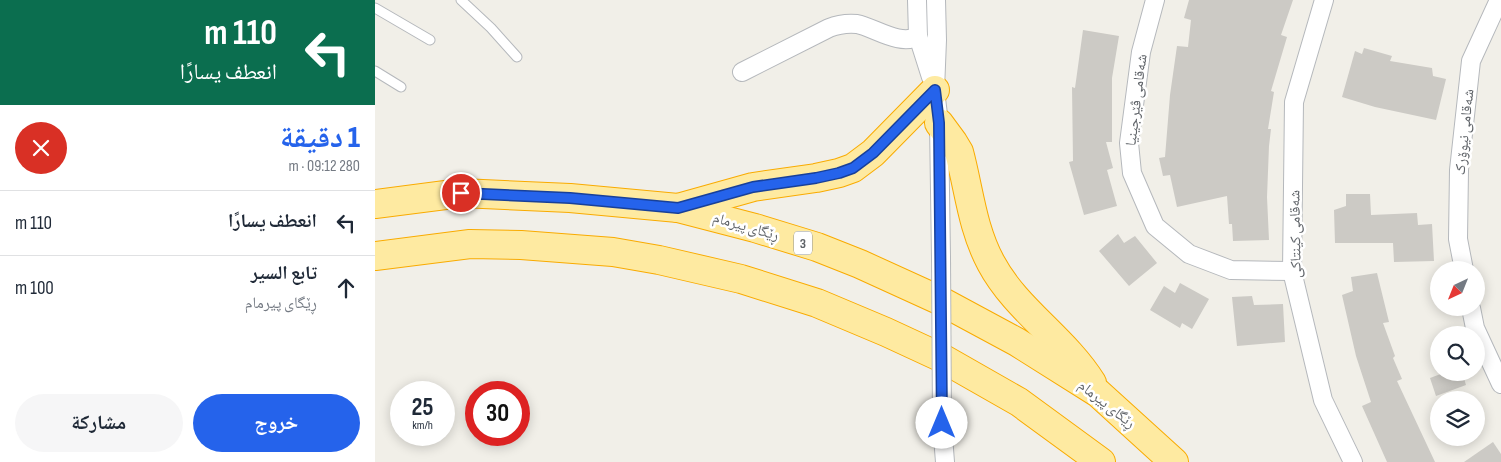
<!DOCTYPE html>
<html lang="ar">
<head>
<meta charset="utf-8">
<style>
	:root { --surface:#fff; --page:#f6f6f7; --text:#1f2937; --muted:#747a83; --line:#e0e1e3; --accent:#2563eb }
	body { margin:0; font-family:"Sofia Sans Condensed","Noto Naskh Arabic",sans-serif; background:var(--page); color:var(--text); direction:rtl; height:100vh; display:flex; flex-direction:column; font-size:19px; white-space:nowrap }
	* { box-sizing:border-box; margin:0 }
	p { font-size:16px; color:var(--muted) }
	.icon { flex:none; width:28px; height:28px; fill:none; stroke:currentColor; stroke-width:2; stroke-linecap:round; stroke-linejoin:round }
	.map { position:relative; flex:1; overflow:hidden; direction:ltr }
	.side { display:flex; flex-direction:column; background:var(--surface); width:375px }
	.side>* { flex:none }
	.hud { background:#0b6e4f; color:#fff; overflow:hidden }
	.needle { width:32px; rotate:223deg }
	.tools { position:absolute; left:1055px; top:261px; display:grid; gap:10px }
	.tools a { display:grid; place-items:center; width:55px; height:55px; border-radius:50%; background:var(--surface); box-shadow:0 2px 12px #0003; font-size:25px }
	.speed { position:absolute; left:15px; top:381px; display:flex; gap:10px; font-size:25px; font-weight:700; text-align:center }
	.speed>* { display:grid; place-content:center; width:65px; height:65px; border-radius:50%; background:var(--surface); box-shadow:0 2px 12px #0003; line-height:1 }
	.speed small { font-size:12px; font-weight:400 }
	.speed .limit { border:8px solid #d22; background:#fff; color:#111 }
	.pin { position:absolute; display:grid; place-items:center; width:42px; height:42px; color:#fff; margin:-21px; border:2px solid #fff; border-radius:50%; box-shadow:0 1px 5px #0007 }
	.me { position:absolute; width:55px; margin:-28px; rotate:0deg; stroke-linejoin:round; filter:drop-shadow(0 0 4px #0008) }
	.turn { display:flex; align-items:center; gap:18px; height:105px; padding:0 15px; font-size:22px }
	.turn .icon { width:65px; height:65px; stroke-width:2.5 }
	.turn b { display:block; font-size:35px; line-height:42px }
	.round { display:grid; place-items:center; flex:none; width:52px; height:52px; border-radius:26px; background:var(--page) }
	.overview { display:flex; align-items:center; justify-content:space-between; height:85px; padding:0 15px }
	h1 { font-size:30px; font-weight:800; line-height:38px; color:var(--accent) }
	.primary-button { display:flex; gap:10px; margin-top:auto; padding:10px 15px }
	.primary-button a { flex:1; height:58px; border-radius:30px; background:var(--accent); color:#fff; font-size:20px; font-weight:800; line-height:58px; text-align:center }
	.primary-button a+a { background:var(--page); color:var(--text) }
	ul { padding:0; list-style:none }
	li { display:flex; align-items:center; gap:15px; height:65px; padding:0 15px; border-top:1px solid var(--line) }
	li div { flex:1 }
	li b { display:block; font-size:19px }
	li em { font-style:normal }
	main { display:flex; flex:1; min-height:0 }
	.map>svg:first-child { display:block }
	.building { fill:#cccac5 }
	.lines { fill:none; stroke-linecap:round; stroke-linejoin:round }
	.service-casing { stroke:#b5b8bc; stroke-width:11 }
	.minor-casing { stroke:#b5b8bc; stroke-width:20 }
	.trunk-casing { stroke:#f9ab00; stroke-width:30 }
	.service { stroke:#fff; stroke-width:9 }
	.minor { stroke:#fff; stroke-width:18 }
	.trunk { stroke:#feeaa1; stroke-width:28 }
	.minor-bridge-casing { stroke:#b5b8bc; stroke-width:20; stroke-linecap:butt }
	.minor-bridge { stroke:#fff; stroke-width:18 }
	.route-casing { stroke:#184099; stroke-width:12 }
	.route { stroke:#2563eb; stroke-width:9 }
	.labels { text-anchor:middle; stroke-width:5; stroke-linejoin:round; paint-order:stroke }
	.shield { fill:#fff; stroke:#8f9295; stroke-width:1 }
	.shield-label { font-size:14px; font-weight:bold; fill:#5f6368 }
	.street-label { font-size:15px; fill:#5f6368; stroke:#fff }
</style>
</head>
<body>
<main>
<div class="map">
<svg width="1126" height="462" viewBox="0 0 1126 462">
	<rect width="100%" height="100%" fill="#f1efe8"/>
	<!-- building -->
	<g class="building">
		<polygon points="814,0 918,0 906,35 912,37 896,91 899,92 893,129 896,129 894,146 892,197 894,240 858,241 857,224 854,224 852,196 802,207 795,175 788,176 784,158 790,157 795,95 802,46 813,47 816,20 809,18"/>
		<polygon points="708,30 744,36 737,78 737,142 731,142 738,168 732,170 742,206 709,215 694,162 698,161 697,87 700,88"/>
		<polygon points="989,48 1017,56 1015,61 1057,68 1058,76 1071,79 1061,120 1000,107 967,97 980,51 987,54"/>
		<polygon points="971,194 995,194 996,215 1042,213 1043,225 1057,224 1059,261 1019,262 1018,243 960,243 959,210 971,206"/>
		<polygon points="743,234 749,243 760,236 782,263 754,286 724,251"/>
		<polygon points="1002,273 1014,322 1008,323 1020,356 1018,358 1027,379 1022,381 1060,462 1012,462 987,406 996,402 981,356 967,295 978,291 976,277"/>
		<polygon points="805,283 834,299 817,329 807,323 805,328 775,310 789,286 800,293"/>
		<polygon points="877,296 879,305 908,304 910,342 862,346 857,297"/>
		<polygon points="1071,372 1087,372 1091,385 1061,396 1055,378"/>
		<polygon points="1118,442 1126,454 1126,462 1089,462"/>
	</g>
	<g class="lines">
		<defs>
			<g id="service">
				<polyline points="86,0 116,28 142,57"/>
				<polyline points="0,8 55,40"/>
				<polyline points="0,71 26,87"/>
			</g>
			<g id="minor">
				<polyline points="542,0 543,36 556,77"/>
				<polyline points="561,0 562,40 560,90 564,123 566,257"/>
				<polyline points="780,0 766,52 754,143 757,173 780,226 814,254 856,270 917,271"/>
				<polyline points="949,0 919,102 917,271 948,400 978,462"/>
				<path d="M367,72L454,28C464,24 472,23 482,24C498,27 526,47 543,36"/>
				<polyline points="1089,270 1083,239 1084,170 1096,61 1124,0"/>
				<polyline points="1096,308 1100,328 1126,384"/>
				<polyline points="567,423 570,462"/>
			</g>
			<g id="trunk">
				<path d="M564,123L578,142L584,152C594,189 597,228 616,263C641,310 689,338 717,383"/>
				<polyline points="0,204 86,193 195,198 303,208 380,228 442,247 485,264 564,300 642,342 723,393 799,462"/>
				<polyline points="303,208 378,187 441,178 464,173 478,168 498,153 560,90"/>
				<polyline points="0,256 95,244 146,245 238,252 284,260 366,279 442,303 511,332 565,357 644,402 726,462"/>
			</g>
		</defs>
		<!-- service casing -->
		<use href="#service" class="service-casing"/>
		<!-- minor casing -->
		<use href="#minor" class="minor-casing"/>
		<!-- trunk casing -->
		<use href="#trunk" class="trunk-casing"/>
		<!-- service -->
		<use href="#service" class="service"/>
		<!-- minor -->
		<use href="#minor" class="minor"/>
		<!-- trunk -->
		<use href="#trunk" class="trunk"/>
		<defs>
			<polyline id="minor-bridge" points="566,257 567,423"/>
		</defs>
		<!-- minor-bridge casing -->
		<use href="#minor-bridge" class="minor-bridge-casing"/>
		<!-- minor-bridge -->
		<use href="#minor-bridge" class="minor-bridge"/>
	</g>
	<g class="lines">
		<defs>
			<polyline id="route" points="86,193 195,198 303,208 378,187 441,178 464,173 478,168 498,153 560,90 564,123 567,423"/>
		</defs>
		<!-- route casing -->
		<use href="#route" class="route-casing"/>
		<!-- route -->
		<use href="#route" class="route"/>
	</g>
	<g class="labels">
		<!-- shield labels -->
		<rect class="shield" x="419" y="231.5" width="18" height="23" rx="4"/>
		<g class="shield-label">
			<text x="428" y="248">3</text>
		</g>
		<!-- street labels -->
		<g class="street-label">
			<text transform="translate(761 100) rotate(-83)" y="5">شەقامی ڤێرجینیا</text>
			<text transform="translate(1089 132) rotate(-84)" y="5">شەقامی نیوۆرک</text>
			<text transform="translate(371 226) rotate(16)" y="5">ڕێگای پیرمام</text>
			<text transform="translate(920 234) rotate(-91)" y="5">شەقامی کینتاکی</text>
			<text transform="translate(732 404) rotate(38)" y="5">ڕێگای پیرمام</text>
		</g>
	</g>
</svg>
<div class="tools">
<a><svg class="needle" viewBox="-14 -14 28 28"><path d="M0-13l5 13h-10z" fill="#e53935"/><path d="M0 13l5-13h-10z" fill="#747a83"/></svg></a>
<a><svg class="icon" aria-label="search" viewBox="0 0 24 24"><circle cx="10" cy="10" r="6"/><path d="M15 15l6 6"/></svg></a>
<a><svg class="icon" aria-label="layers" viewBox="0 0 24 24"><path d="M12 4l9 5-9 5-9-5zM3 14l9 5 9-5"/></svg></a>
</div>
<div class="speed"><div>25<small>km/h</small></div><div class="limit">30</div></div>
<div class="pin" style="left:86px;top:193px;background:#d93025"><svg class="icon" aria-label="arrive" viewBox="0 0 24 24"><path d="M6 21V4h12l-3 4 3 4H6"/></svg></div>
<svg class="me" style="left:567px;top:423px" viewBox="-20 -20 40 40"><circle r="19" fill="#fff"/><path d="M0-13L10 11 0 6-10 11z" fill="#2563eb"/></svg>
</div>
<section class="side">
<div class="hud">
<div class="turn"><svg class="icon" aria-label="left" viewBox="0 0 24 24"><path d="M17 20v-9H6M10 6l-5 5 5 5"/></svg><div><b>110 m</b>انعطف يسارًا</div></div>
</div>
<div class="overview"><div><h1>1 دقيقة</h1><p>280 m · 09:12</p></div><a class="round" style="background:#d93025;color:#fff"><svg class="icon" aria-label="close" viewBox="0 0 24 24"><path d="M6 6l12 12M18 6L6 18"/></svg></a></div>
<ul>
<li><svg class="icon" aria-label="left" viewBox="0 0 24 24"><path d="M17 20v-9H6M10 6l-5 5 5 5"/></svg><div><b>انعطف يسارًا</b></div><em>110 m</em></li>
<li><svg class="icon" aria-label="ahead" viewBox="0 0 24 24"><path d="M12 20V5M6 11l6-6 6 6"/></svg><div><b>تابع السير</b><p>ڕێگای پیرمام</p></div><em>100 m</em></li>
</ul>
<div class="primary-button"><a>خروج</a><a>مشاركة</a></div>
</section>
</main>
</body>
</html>
